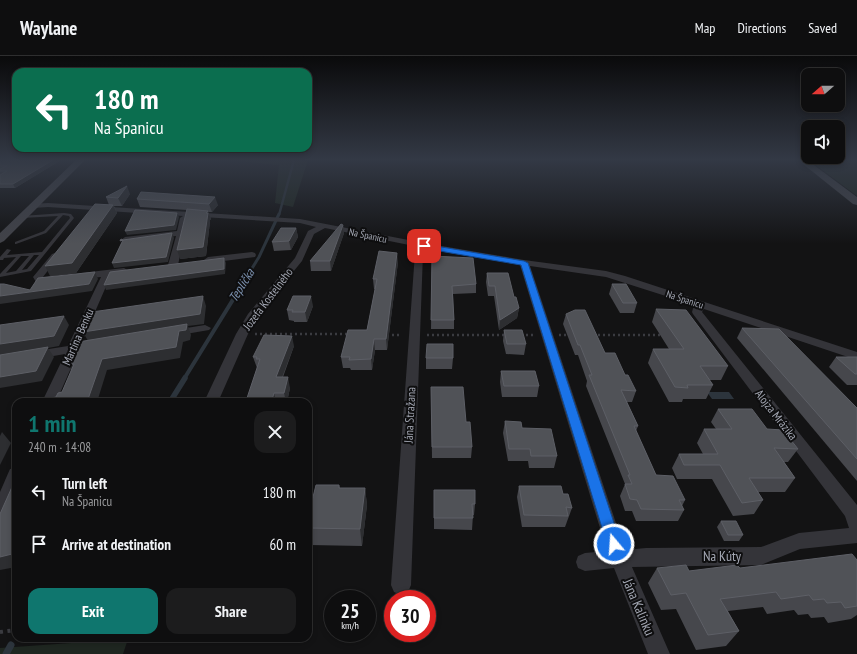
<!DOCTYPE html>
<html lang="en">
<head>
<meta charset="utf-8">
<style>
	:root { --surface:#0e0e0f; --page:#1c1c1d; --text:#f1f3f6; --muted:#9b9c9e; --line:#2e2e2f; --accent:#0f766e }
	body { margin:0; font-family:"PT Sans Narrow",sans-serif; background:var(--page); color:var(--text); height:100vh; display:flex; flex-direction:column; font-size:15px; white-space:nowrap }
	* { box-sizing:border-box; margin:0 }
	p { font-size:13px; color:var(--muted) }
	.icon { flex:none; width:22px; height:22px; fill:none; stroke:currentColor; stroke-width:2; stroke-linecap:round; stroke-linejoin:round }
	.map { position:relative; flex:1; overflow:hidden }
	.sheet { position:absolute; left:12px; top:342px; width:300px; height:244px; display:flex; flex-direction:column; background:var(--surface); border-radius:12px; box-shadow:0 2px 6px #0003,0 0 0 1px var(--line) }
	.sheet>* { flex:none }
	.hud { position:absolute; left:12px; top:12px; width:300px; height:84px; border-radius:12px; box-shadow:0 2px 6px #0003,0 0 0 1px var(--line); background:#0b6e4f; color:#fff; overflow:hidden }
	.needle { width:26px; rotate:250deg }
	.fabs { position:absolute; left:801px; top:12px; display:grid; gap:8px }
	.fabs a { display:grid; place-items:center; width:44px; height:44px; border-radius:8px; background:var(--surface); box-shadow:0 2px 6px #0003,0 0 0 1px var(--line); font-size:20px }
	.speed { position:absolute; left:324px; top:534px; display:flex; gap:8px; font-size:20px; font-weight:700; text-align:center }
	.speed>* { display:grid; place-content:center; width:52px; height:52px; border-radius:50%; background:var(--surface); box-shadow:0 2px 6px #0003,0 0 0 1px var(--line); line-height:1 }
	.speed small { font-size:10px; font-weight:400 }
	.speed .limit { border:6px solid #d22; background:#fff; color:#111 }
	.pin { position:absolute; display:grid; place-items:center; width:34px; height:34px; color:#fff; margin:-17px; border-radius:8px; box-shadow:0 2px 6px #0006 }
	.me { position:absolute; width:44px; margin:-22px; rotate:342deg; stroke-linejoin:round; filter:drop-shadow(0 0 3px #0008) }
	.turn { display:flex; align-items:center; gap:14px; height:84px; padding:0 16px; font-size:18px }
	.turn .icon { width:52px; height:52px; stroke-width:2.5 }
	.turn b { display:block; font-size:28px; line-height:34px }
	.round { display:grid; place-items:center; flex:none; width:42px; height:42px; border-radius:12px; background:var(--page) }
	.head { display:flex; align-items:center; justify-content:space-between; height:68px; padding:0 16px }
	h1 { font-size:24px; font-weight:600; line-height:30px; color:var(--accent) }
	.cta { display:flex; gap:8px; margin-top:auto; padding:8px 16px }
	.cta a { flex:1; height:46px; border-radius:12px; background:var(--accent); color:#fff; font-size:16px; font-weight:600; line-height:46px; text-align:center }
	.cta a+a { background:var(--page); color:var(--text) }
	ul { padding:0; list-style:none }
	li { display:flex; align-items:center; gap:12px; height:52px; padding:0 16px }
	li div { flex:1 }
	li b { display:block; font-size:15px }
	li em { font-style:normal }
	header { display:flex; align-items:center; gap:24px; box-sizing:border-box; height:56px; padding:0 20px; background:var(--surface); border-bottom:1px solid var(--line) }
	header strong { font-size:19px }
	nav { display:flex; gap:22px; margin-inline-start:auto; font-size:14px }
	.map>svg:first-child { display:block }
	.green { fill:#1f2721 }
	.water { fill:#2c343c }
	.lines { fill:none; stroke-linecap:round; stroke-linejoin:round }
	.stream-far4 { stroke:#2c343c; stroke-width:2.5 }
	.stream-far3 { stroke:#2c343c; stroke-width:3 }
	.stream-far2 { stroke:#2c343c; stroke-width:4 }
	.stream-far1 { stroke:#2c343c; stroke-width:5.5 }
	.stream { stroke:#2c343c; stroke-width:7 }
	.path-far1 { stroke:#3a3b40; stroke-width:2.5; stroke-dasharray:2 3; stroke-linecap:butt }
	.path { stroke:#3a3b40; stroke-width:4; stroke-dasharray:3 4.5; stroke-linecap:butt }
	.lane { fill:#343439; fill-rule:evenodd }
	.street { fill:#343439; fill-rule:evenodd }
	.secondary { fill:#424349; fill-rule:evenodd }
	.wall { fill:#46474c }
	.shaded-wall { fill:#2d2e31 }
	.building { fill:#505257; stroke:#5d5f66 }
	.route { fill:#1a73e8; stroke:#114b97 }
	.labels { text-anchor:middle; stroke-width:4; stroke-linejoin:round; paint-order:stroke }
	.far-street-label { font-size:10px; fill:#a4a8b4; stroke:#0e0e0f }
	.street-label { font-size:12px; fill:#a4a8b4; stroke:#0e0e0f }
	.water-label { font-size:13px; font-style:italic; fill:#7c91af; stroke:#0e0e0f }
	.near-street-label { font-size:14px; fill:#a4a8b4; stroke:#0e0e0f }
</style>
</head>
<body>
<header>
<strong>Waylane</strong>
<nav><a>Map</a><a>Directions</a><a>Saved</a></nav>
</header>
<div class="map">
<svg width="857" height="598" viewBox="0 0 857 598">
	<rect width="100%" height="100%" fill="#131314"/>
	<!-- green -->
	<g class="green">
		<polygon points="230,104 308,104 293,151 275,147 279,109"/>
		<polygon points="809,104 857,104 857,140"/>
		<polygon points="128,583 123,598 0,598 0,592"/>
	</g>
	<!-- water -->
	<polygon class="water" points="707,336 729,336 734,343 712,343"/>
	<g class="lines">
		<!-- stream-far4 -->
		<polyline class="stream-far4" points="279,159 294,104"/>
		<!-- stream-far3 -->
		<polyline class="stream-far3" points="241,230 259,201 279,158"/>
		<!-- stream-far2 -->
		<polyline class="stream-far2" points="184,323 242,229"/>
		<!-- stream-far1 -->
		<polyline class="stream-far1" points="170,346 185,322"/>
		<!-- stream -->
		<polyline class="stream" points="6,598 11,589"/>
		<!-- path-far1 -->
		<g class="path-far1">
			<polyline points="255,278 350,278"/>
			<polyline points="387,279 402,279"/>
			<polyline points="427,279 506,279"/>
			<polyline points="521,279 534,279"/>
			<polyline points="559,279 570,279"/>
			<polyline points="593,279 662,279"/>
		</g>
		<!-- path -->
		<polyline class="path" points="0,576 16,574"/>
		<!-- lane -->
		<path class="lane" d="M64,157L71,158L74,162L31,215L0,221V218L16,201L4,202L3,204H0V201L7,193L11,194L7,199L42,196L70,162L69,160L63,159L46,177L16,188H15V186L44,175L58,160L22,162H21V160ZM34,199H39L27,213L22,214ZM21,200H29L16,215L6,217Z"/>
		<!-- street -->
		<g class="street">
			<path d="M48,147L300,163L424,187L524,204L606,215L625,220L857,296V304L704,253L702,256L857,449V487L800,493L761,509L632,511L670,598H648L614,512L585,515L578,512L576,506L578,500L585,497L607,495L520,209L426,193L423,197L411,529L408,536L401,539L394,536L391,529L415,197L419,191L325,172L314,178L302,205L258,259L248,278L218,346H204L236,278L248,258L295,202L308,175L316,171L300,167L185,160L188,162L178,209L173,212L168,209L176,180L125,187L121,184L125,181L177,175L180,162L183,160L48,151L33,152L29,150L33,148ZM530,210L606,221L694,249L692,256L693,258L845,460L849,472L799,477L761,491L646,492L625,494Z"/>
			<polygon points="252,196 255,197 256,199 255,201 208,207 204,204 208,201"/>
			<polygon points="55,197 59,200 43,221 53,221 58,224 53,227 36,226 33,221 52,198"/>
			<polygon points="124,212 129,215 127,217 111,219 81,288 91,286 95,288 97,290 95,292 78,296 56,346 42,346 65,298 36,303 32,302 30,299 32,296 36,295 68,290 101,221 81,223 76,220 81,217"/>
			<polygon points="205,269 211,272 209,274 174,280 170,279 168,277 170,275 174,274"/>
			<polygon points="16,412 16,436 6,459 0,461 0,436 10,413"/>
		</g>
		<!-- secondary -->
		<g class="secondary">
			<polygon points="76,104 85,104 4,185 0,187 0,177"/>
			<polygon points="798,104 807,104 857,141 857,149 853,148"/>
		</g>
	</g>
	<!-- wall -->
	<g class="wall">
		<polygon points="0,104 61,104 15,132 0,132"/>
		<polygon points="141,136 218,149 212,156 208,156 211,163 210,164 210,165 206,200 180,203 187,154 140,151 137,143"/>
		<polygon points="130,138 122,150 114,150 117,157 76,217 50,220 109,149 106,141"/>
		<polygon points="343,169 344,177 331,215 311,215 310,205"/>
		<polygon points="296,172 298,181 291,194 274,195 272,186"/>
		<polygon points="432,200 476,228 476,237 453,238 454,264 454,273 431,273"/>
		<polygon points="398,206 387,294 375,294 372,314 351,314 350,312 343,312 341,301 367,274 375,233 374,233 373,223"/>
		<polygon points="487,217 514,241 519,252 517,262 499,274 494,240 488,240 486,226"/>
		<polygon points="612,228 637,247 634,257 620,257 609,238"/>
		<polygon points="313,250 307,266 294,266 294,265 289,264 287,254"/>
		<polygon points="656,253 728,310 721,324 709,324 713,329 706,343 683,343 682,346 669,346 648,307 653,293 669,293 652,266"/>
		<polygon points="566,258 605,297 625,319 636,335 632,346 627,346 638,370 636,375 656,419 685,444 682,450 684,454 678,465 636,465 632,455 625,455 620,440 625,428 586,330 587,325 578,299 575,299 563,268"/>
		<polygon points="742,272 857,352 857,425 737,282"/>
		<polygon points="504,274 526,288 524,299 506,298 503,285"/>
		<polygon points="294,290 283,321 290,332 287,346 246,346 257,312 253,301"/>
		<polygon points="836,301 857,301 857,329 847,329 829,311"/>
		<polygon points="426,302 453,302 452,313 426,313"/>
		<polygon points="501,315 539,330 537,341 502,341 500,326"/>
		<polygon points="431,331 466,366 472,391 471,402 432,402"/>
		<polygon points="718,353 767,373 798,393 788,406 784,406 795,422 785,436 758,436 763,444 754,458 733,460 712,423 677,423 672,412 679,398 703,398 697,387 704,373 716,373 711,366"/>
		<polygon points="505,365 522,372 557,400 554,412 529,412 528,405 508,405 503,377"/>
		<polygon points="339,429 340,432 365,432 367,449 362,490 310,489 308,482 308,461"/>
		<polygon points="519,430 563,438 572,452 565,471 522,471 517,441"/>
		<polygon points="434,434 475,448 474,459 473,459 472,474 434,473"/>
		<polygon points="721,465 743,479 739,485 724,485 717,471"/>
		<polygon points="857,504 857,559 851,563 828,567 824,561 811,562 808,558 798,559 794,554 767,558 763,551 728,555 739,575 726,590 696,594 676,553 661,554 648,527 657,512 689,515 740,512"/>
	</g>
	<!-- shaded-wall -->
	<g class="shaded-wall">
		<polygon points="53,104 61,104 15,132 13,128"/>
		<polygon points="127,130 130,138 122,150 118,142"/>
		<polygon points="215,141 218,149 212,156 209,148"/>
		<polygon points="113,149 117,157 76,217 50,220 45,210 84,190"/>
		<polygon points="208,155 211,163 210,164 210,165 206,200 180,203 177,194"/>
		<polygon points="177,157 179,161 176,174 127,179 125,175"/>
		<polygon points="343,169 344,177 331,215 330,205"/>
		<polygon points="296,172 298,181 291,194 289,185"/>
		<polygon points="172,177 174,182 168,206 114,212 112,207"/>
		<polygon points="397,197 398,206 387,294 386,283"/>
		<polygon points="224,202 226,207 225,218 106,234 104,229"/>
		<polygon points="95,216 98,223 92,235 0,248 0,240 89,228"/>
		<polygon points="203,240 206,250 204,268 188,270 191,279 190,284 183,286 180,302 107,314 97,346 87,346 88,285 83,276"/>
		<polygon points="311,240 313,250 307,266 305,256"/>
		<polygon points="519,252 517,262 499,274 500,264"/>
		<polygon points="64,260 69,269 59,290 48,292 54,301 42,325 0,332 0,288"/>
		<polygon points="292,280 294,290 278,332 276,321"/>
		<polygon points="374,283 375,294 372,314 371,303"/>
		<polygon points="74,308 74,319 67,309"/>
		<polygon points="288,321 290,332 287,346 286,346 284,337"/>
		<polygon points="274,337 276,346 272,346 272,344"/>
		<polygon points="2,376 11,387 0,409 0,380"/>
		<polygon points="365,432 367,449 362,490 360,473"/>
		<polygon points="16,497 16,511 0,514 0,501"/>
	</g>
	<!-- building -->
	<g class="building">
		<polygon points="0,104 53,104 13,128 0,128 0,119 7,115 0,115 0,113 7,110 0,110"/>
		<polygon points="127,130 118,142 106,141"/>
		<polygon points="141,136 215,141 209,148 137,143"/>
		<polygon points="95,148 113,149 72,207 45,210"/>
		<polygon points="187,153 208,155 206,157 208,157 203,191 177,194"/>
		<polygon points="135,154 177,157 174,169 125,175"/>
		<polygon points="341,168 343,169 330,205 310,205"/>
		<polygon points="281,172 296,172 289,185 272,186"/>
		<polygon points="172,177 166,201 112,207 123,184 120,185 121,183 123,184"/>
		<polygon points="379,195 397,197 386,283 374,283 371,303 349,304 350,301 341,301 348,274 367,274 377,223 373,223"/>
		<polygon points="432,200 473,202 476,228 452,230 454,264 431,264"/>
		<polygon points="224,202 224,213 104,229 110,216"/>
		<polygon points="95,216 89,228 0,240 0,228 4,228 30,234 38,222"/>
		<polygon points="487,217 508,217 514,241 516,241 519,252 500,264 495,230 489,230"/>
		<polygon points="612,228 626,228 637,247 623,247"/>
		<polygon points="203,240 200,258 83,276 92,256"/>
		<polygon points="293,240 311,240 305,256 292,256 293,254 287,254"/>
		<polygon points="656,253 686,254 728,310 700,310 713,329 687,329 688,332 675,331 653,293 684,293"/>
		<polygon points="575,254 585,254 605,297 615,297 625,319 628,319 636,335 621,334 638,370 634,370 656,419 673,420 685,444 679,444 684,454 641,453 637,444 630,443 625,428 632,428 628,419 630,419 589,319 592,319 580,289 578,289 566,258"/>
		<polygon points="64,260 54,280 0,288 0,269"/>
		<polygon points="187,268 186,274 179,275 176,291 102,303 87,346 50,346 52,342 56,341 58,337 62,336 74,308 67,309 78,286"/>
		<polygon points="742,272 779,273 857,352 857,403"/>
		<polygon points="504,274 522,274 526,288 507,288"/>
		<polygon points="264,279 292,280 276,321 288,321 284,337 274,337 272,344 246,345 260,303 256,303 257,301 253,301"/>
		<polygon points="427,288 453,288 453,302 426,302"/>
		<polygon points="48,291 36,315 0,321 0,299"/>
		<polygon points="836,301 857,301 857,318 855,318"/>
		<polygon points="501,315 535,315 539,330 504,330"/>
		<polygon points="431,331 463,331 466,366 470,366 472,391 432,391"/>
		<polygon points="718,353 752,353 767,373 783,374 798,393 774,392 795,422 749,422 763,444 742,447 720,409 684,409 679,398 718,398 704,373 732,373"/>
		<polygon points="505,365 521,366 522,372 551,373 557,400 531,400 530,393 509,393"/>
		<polygon points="16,422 16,497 0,501 0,458"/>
		<polygon points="316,429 339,429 339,432 365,432 360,473 308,472 308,461"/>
		<polygon points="519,430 561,430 563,438 568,438 572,452 566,451 568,460 524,459"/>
		<polygon points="434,434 475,434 475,448 472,448 473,462 434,462"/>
		<polygon points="721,465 736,465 743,479 728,479"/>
		<polygon points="852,498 857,504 857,550 845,552 841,546 827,547 824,543 813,544 809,539 781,543 776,536 720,543 739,575 708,579 686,537 671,539 657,512 686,509 689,515 737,509 740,512"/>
	</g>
	<!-- sky -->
	<linearGradient id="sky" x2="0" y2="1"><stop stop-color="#0a0a0b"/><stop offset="0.55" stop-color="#333945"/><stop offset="1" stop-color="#333945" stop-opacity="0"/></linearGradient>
	<rect width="857" height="188" fill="url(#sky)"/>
	<!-- route -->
	<polygon class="route" points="424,188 524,205 528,207 621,488 619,493 614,494 609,493 607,488 521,209 422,192 422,189"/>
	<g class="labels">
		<!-- far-street labels -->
		<g class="far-street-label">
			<text transform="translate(368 179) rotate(12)" y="4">Na Španicu</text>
			<text transform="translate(685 243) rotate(18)" y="4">Na Španicu</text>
		</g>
		<!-- street labels -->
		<g class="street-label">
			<text transform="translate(268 243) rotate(-53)" y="4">Jozefa Kostelného</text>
			<text transform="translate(78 281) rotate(-66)" y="4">Martina Benku</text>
			<text transform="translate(410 359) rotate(-87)" y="4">Jána Stražana</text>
			<text transform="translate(776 359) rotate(52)" y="4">Alojza Mrázika</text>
		</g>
		<!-- water labels -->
		<g class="water-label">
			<text transform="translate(241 229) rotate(-58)" y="5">Teplička</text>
		</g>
		<!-- near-street labels -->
		<g class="near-street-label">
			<text x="722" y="505">Na Kúty</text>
			<text transform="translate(639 551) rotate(67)" y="5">Jána Kalinku</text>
		</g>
	</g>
</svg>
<div class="fabs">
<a><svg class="needle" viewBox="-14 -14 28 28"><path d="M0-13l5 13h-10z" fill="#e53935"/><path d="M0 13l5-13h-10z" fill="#9b9c9e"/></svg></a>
<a><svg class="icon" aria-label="sound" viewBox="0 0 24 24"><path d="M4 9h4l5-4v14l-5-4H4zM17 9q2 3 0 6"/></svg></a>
</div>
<div class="speed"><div>25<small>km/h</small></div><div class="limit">30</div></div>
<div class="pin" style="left:424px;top:190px;background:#d93025"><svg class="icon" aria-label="arrive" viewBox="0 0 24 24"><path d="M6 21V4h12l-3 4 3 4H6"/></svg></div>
<svg class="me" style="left:614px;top:488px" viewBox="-20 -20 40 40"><circle r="17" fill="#1a73e8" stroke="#fff" stroke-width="3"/><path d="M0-11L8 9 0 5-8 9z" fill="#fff"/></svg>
<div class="hud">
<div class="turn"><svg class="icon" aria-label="left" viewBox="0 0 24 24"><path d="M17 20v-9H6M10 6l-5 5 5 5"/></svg><div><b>180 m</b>Na Španicu</div></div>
</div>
<section class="sheet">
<div class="head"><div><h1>1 min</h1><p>240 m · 14:08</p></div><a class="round"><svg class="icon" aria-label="close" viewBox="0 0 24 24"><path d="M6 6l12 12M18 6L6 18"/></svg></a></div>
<ul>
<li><svg class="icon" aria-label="left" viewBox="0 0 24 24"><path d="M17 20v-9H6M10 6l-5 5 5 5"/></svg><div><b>Turn left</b><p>Na Španicu</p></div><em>180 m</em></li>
<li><svg class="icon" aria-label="arrive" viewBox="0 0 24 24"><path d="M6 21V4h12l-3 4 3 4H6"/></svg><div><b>Arrive at destination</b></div><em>60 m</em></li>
</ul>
<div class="cta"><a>Exit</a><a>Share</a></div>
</section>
</div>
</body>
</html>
